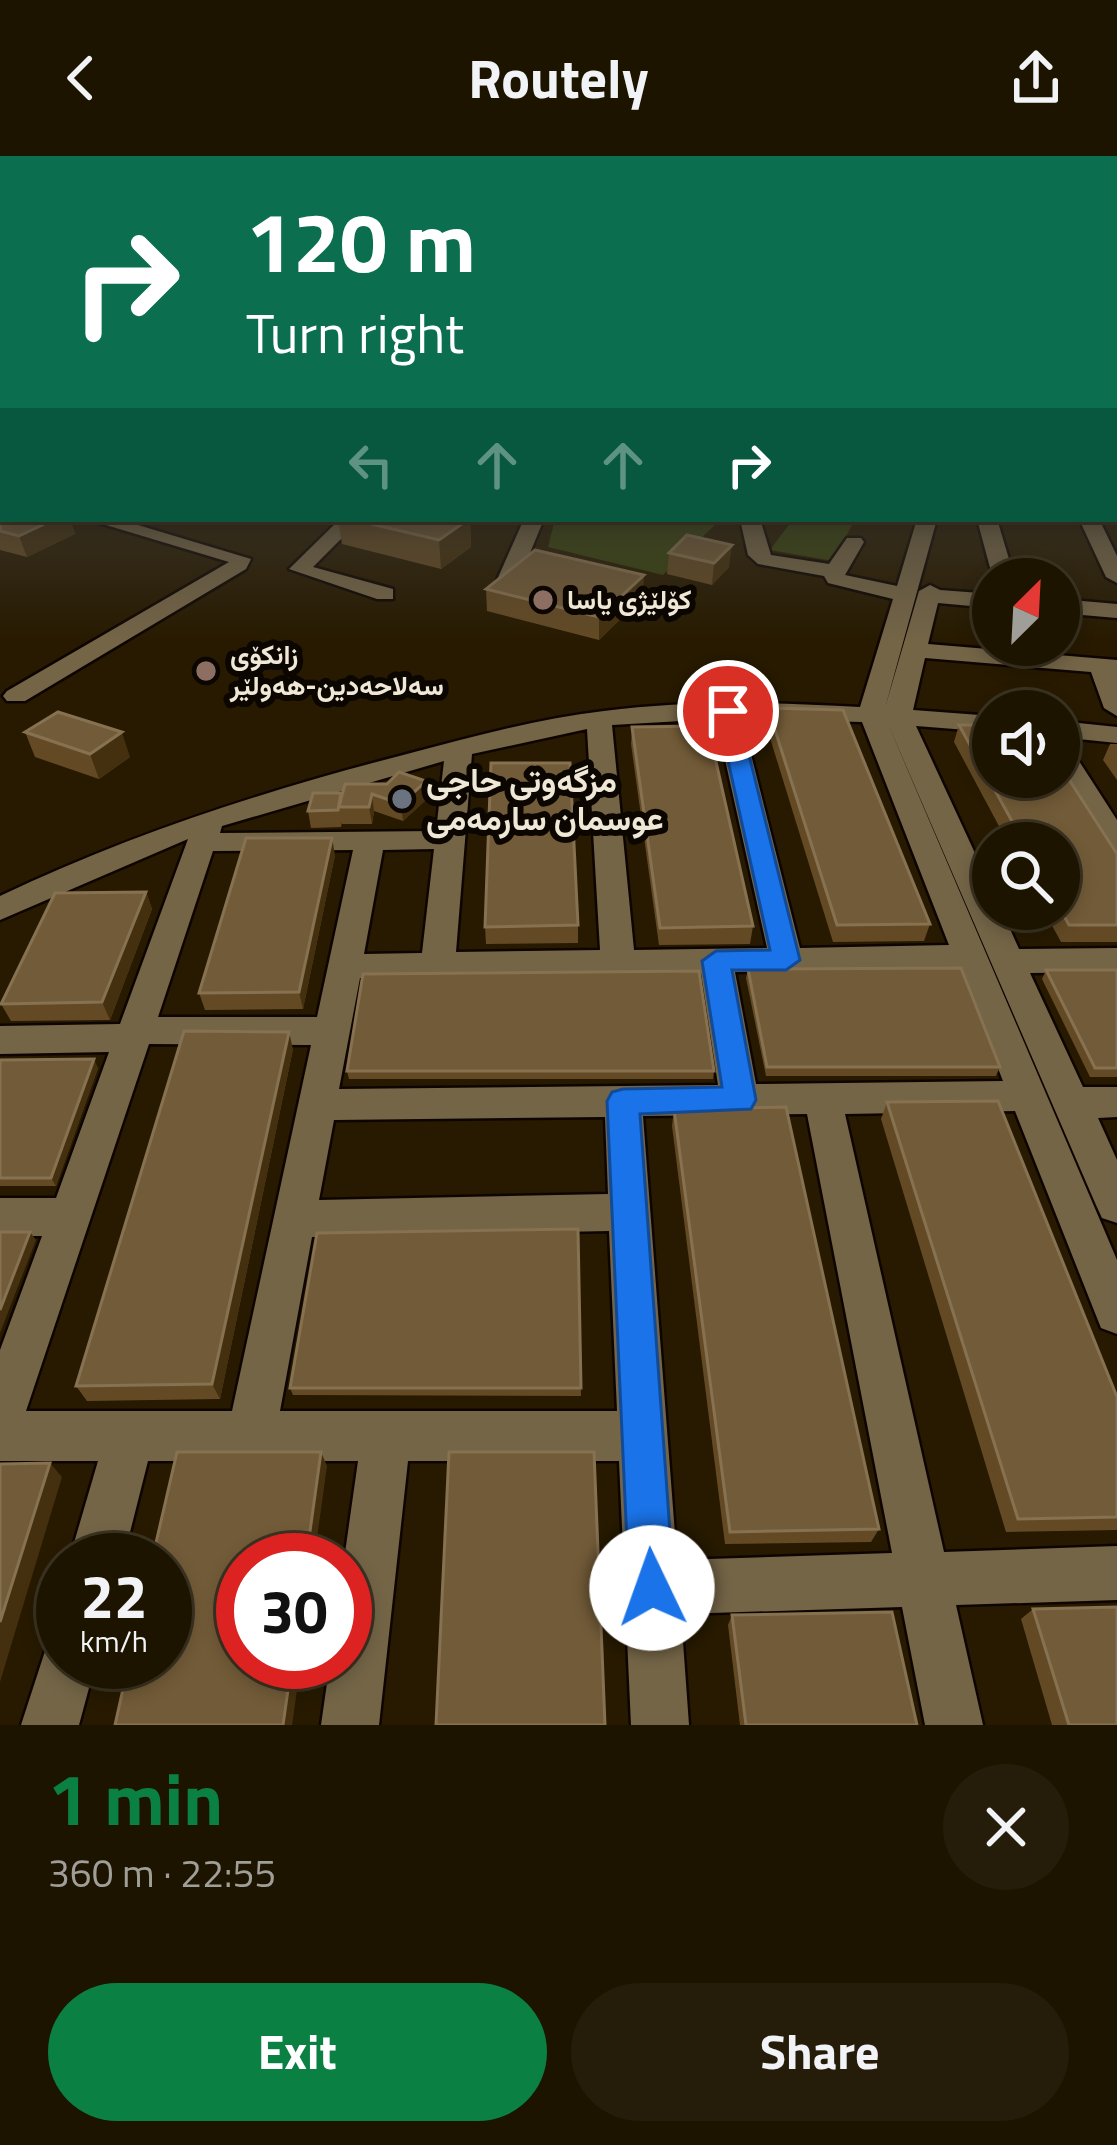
<!DOCTYPE html>
<html lang="en">
<head>
<meta charset="utf-8">
<style>
	:root { --surface:#1d1400; --page:#251d0a; --text:#f1f3f6; --muted:#a09e99; --line:#3b3322; --accent:#0b8043 }
	body { margin:0; font-family:"Titillium Web",Vazirmatn,sans-serif; background:var(--page); color:var(--text); height:100vh; display:flex; flex-direction:column; font-size:45px; white-space:nowrap }
	* { box-sizing:border-box; margin:0 }
	p { font-size:39px; color:var(--muted) }
	.icon { flex:none; width:66px; height:66px; fill:none; stroke:currentColor; stroke-width:2; stroke-linecap:round; stroke-linejoin:round }
	.map { position:relative; height:1569px; overflow:hidden }
	.side { display:flex; flex-direction:column; background:var(--surface); flex:1 }
	.side>* { flex:none }
	.hud { position:absolute; left:0px; top:0px; width:1119px; height:366px; box-shadow:0 6px 18px #0003,0 0 0 3px var(--line); background:#0b6e4f; color:#fff; overflow:hidden }
	.needle { width:78px; rotate:24deg }
	.fabs { position:absolute; left:972px; top:402px; display:grid; gap:24px }
	.fabs a { display:grid; place-items:center; width:108px; height:108px; border-radius:50%; background:var(--surface); box-shadow:0 6px 18px #0003,0 0 0 3px var(--line); font-size:60px }
	.speed { position:absolute; left:36px; top:1377px; display:flex; gap:24px; font-size:60px; font-weight:700; text-align:center }
	.speed>* { display:grid; place-content:center; width:156px; height:156px; border-radius:50%; background:var(--surface); box-shadow:0 6px 18px #0003,0 0 0 3px var(--line); line-height:1 }
	.speed small { font-size:30px; font-weight:400 }
	.speed .limit { border:18px solid #d22; background:#fff; color:#111 }
	.pin { position:absolute; display:grid; place-items:center; width:102px; height:102px; color:#fff; margin:-51px; border:6px solid #fff; border-radius:50%; box-shadow:0 3px 12px #0007 }
	.me { position:absolute; width:132px; margin:-66px; rotate:357deg; stroke-linejoin:round; filter:drop-shadow(0 0 9px #0008) }
	.turn { display:flex; align-items:center; gap:42px; height:252px; padding:0 48px; font-size:54px }
	.turn .icon { width:156px; height:156px; stroke-width:2.5 }
	.turn b { display:block; font-size:84px; line-height:102px }
	.lanes { display:flex; align-items:center; height:114px; padding:0 48px; background:#0003; justify-content:center; gap:60px; direction:ltr }
	.lanes .off { opacity:.35 }
	.round { display:grid; place-items:center; flex:none; width:126px; height:126px; border-radius:63px; background:var(--page) }
	.summary { display:flex; align-items:center; justify-content:space-between; height:204px; padding:0 48px }
	h1 { font-size:72px; font-weight:700; line-height:90px; color:var(--accent) }
	.cta { display:flex; gap:24px; margin-top:auto; padding:24px 48px }
	.cta a { flex:1; height:138px; border-radius:72px; background:var(--accent); color:#fff; font-size:48px; font-weight:700; line-height:138px; text-align:center }
	.cta a+a { background:var(--page); color:var(--text) }
	header { display:flex; justify-content:space-between; align-items:center; height:156px; padding:0 48px; background:var(--surface); font-size:54px; font-weight:700 }
	.map>svg:first-child { display:block }
	.green { fill:#37420f }
	.lines { fill:none; stroke-linecap:round; stroke-linejoin:round }
	.minor-casing { stroke:#0f0500; stroke-width:5 }
	.minor { fill:#746547; fill-rule:evenodd }
	.wall { fill:#634a25 }
	.shaded-wall { fill:#44300e }
	.building { fill:#725b38; stroke:#867151; stroke-width:3 }
	.route { fill:#1a73e8; stroke:#114b97; stroke-width:3 }
	.education-dot { fill:#8d6e63; stroke:#0b0600; stroke-width:4.5 }
	.worship-dot { fill:#6b7280; stroke:#0b0600; stroke-width:4.5 }
	.labels { text-anchor:middle; stroke-width:12; stroke-linejoin:round; paint-order:stroke }
	.far-poi-label { font-size:27px; font-weight:bold; fill:#f0e8d7; stroke:#0b0600; text-anchor:start }
	.poi-label { font-size:33px; font-weight:bold; fill:#f0e8d7; stroke:#0b0600; text-anchor:start }
</style>
</head>
<body>
<header><svg class="icon" aria-label="back" viewBox="0 0 24 24"><path d="M15 5l-7 7 7 7"/></svg>Routely<svg class="icon" aria-label="share" viewBox="0 0 24 24"><path d="M12 15V3M7 8l5-5 5 5M5 13v7h14v-7"/></svg></header>
<div class="map">
<svg width="1117" height="1569" viewBox="0 0 1117 1569">
	<rect width="100%" height="100%" fill="#271a00"/>
	<!-- green -->
	<g class="green">
		<polygon points="555,363 721,363 663,419 548,391"/>
		<polygon points="793,363 853,367 833,405 770,394"/>
	</g>
	<g class="lines">
		<defs>
			<g id="minor">
				<rect x="1116" y="273" width="1" height="10"/>
				<rect x="1116" y="305" width="1" height="10"/>
				<rect x="0" y="333" width="3" height="12"/>
				<rect x="1116" y="338" width="1" height="12"/>
				<polygon points="86,363 118,363 251,403 246,413 25,545 7,545 3,540 7,535 229,406"/>
				<polygon points="340,363 361,363 313,411 393,433 393,443 377,443 289,413"/>
				<polygon points="524,363 544,363 518,426 507,432 499,431 496,426"/>
				<path d="M740,363H760L771,399L829,408L847,382H861L864,386L845,419L897,430L917,363H937L885,552L919,435L930,429L940,434L993,438V452L938,447L928,488L1117,504V560L1104,552L1091,516L925,502L913,554L993,560V576L916,570L993,736V753H1001L1019,793L1117,792V816L1030,817L1083,931H1117V961L1098,962L1117,1004V1067L1102,1062L1096,1049L888,568L1117,1104V1178L1101,1172L1015,955L845,958L944,1396L1117,1390V1444L956,1449L983,1569H925L902,1451L681,1458L689,1569H631L619,1305H408L379,1569H321L330,1506H345L344,1404L358,1305H148L123,1404H69L98,1305H0V1194L42,1080H0V1042H56L109,896L0,898V870L120,868L188,683L0,764V740C130,678 267,634 407,598C471,581 537,563 604,555C689,544 775,546 860,551L893,443L828,427L824,420L758,408L748,399ZM716,563L767,792L634,794L612,569ZM742,563L862,566L949,789L800,792ZM587,573L600,794L456,796L472,598ZM444,605L436,675L220,677L222,670ZM434,693L422,797L364,798L383,694ZM353,694L317,861H158L213,695ZM959,813L1003,925L756,928L735,816ZM701,817L718,929L339,933L360,822ZM149,888L311,889L232,1255H26ZM807,958L892,1397L677,1404L643,960ZM605,961L608,1038L319,1044L334,964ZM609,1075L617,1255H280L312,1081Z"/>
				<polygon points="977,363 997,363 1015,423 993,423"/>
				<polygon points="1079,363 1099,363 1117,400 1117,427 1106,421"/>
				<polygon points="1059,443 1117,448 1117,462 1059,457"/>
				<polygon points="1059,565 1117,571 1117,587 1059,581"/>
				<polygon points="1059,586 1068,588 1117,664 1117,696 1106,694 1059,616"/>
				<polygon points="63,1480 63,1506 96,1506 79,1569 21,1569 48,1486"/>
			</g>
		</defs>
		<!-- minor casing -->
		<use href="#minor" class="minor-casing"/>
		<!-- minor -->
		<use href="#minor" class="minor"/>
	</g>
	<!-- wall -->
	<g class="wall">
		<polygon points="0,351 3,363 70,363 75,378 27,401 0,394"/>
		<polygon points="338,363 470,363 471,391 441,413 342,388"/>
		<polygon points="669,397 729,411 712,429 667,418"/>
		<polygon points="486,433 643,441 599,484 487,455"/>
		<polygon points="768,552 930,768 924,785 833,786 766,569"/>
		<polygon points="959,569 1117,698 1117,786 1061,786 1043,753 1059,753 1059,687 1008,687 954,586"/>
		<polygon points="632,571 753,770 750,788 659,789 631,588"/>
		<polygon points="25,576 130,601 99,623 35,601"/>
		<polygon points="1110,588 1117,588 1117,624 1103,604"/>
		<polygon points="345,628 428,642 403,665 374,655 372,668 342,668 342,666 341,671 311,672 308,655 342,640"/>
		<polygon points="335,699 303,853 205,854 199,837"/>
		<polygon points="146,736 152,753 110,864 11,865 1,848"/>
		<polygon points="578,769 578,787 486,788 485,771"/>
		<polygon points="748,813 1000,911 996,920 766,920 746,822"/>
		<polygon points="1046,814 1117,814 1117,921 1090,921 1042,823"/>
		<polygon points="293,893 220,1243 87,1245 76,1230"/>
		<polygon points="0,904 98,912 56,1030 0,1030"/>
		<polygon points="347,915 714,915 713,923 349,923"/>
		<polygon points="887,946 1117,1241 1117,1374 1006,1376 881,963"/>
		<polygon points="674,953 879,1373 871,1386 725,1388 672,970"/>
		<polygon points="578,1073 581,1240 293,1239 290,1232"/>
		<polygon points="1033,1453 1117,1569 1052,1569 1021,1463"/>
		<polygon points="732,1459 917,1569 740,1569 728,1469"/>
	</g>
	<!-- shaded-wall -->
	<g class="shaded-wall">
		<polygon points="3,286 3,314 0,315 0,287"/>
		<polygon points="55,363 70,363 75,378 27,401 19,380"/>
		<polygon points="470,363 471,391 441,413 439,384"/>
		<polygon points="732,389 729,411 712,429 714,407"/>
		<polygon points="644,419 643,441 599,484 599,461"/>
		<polygon points="122,576 130,601 99,623 90,598"/>
		<polygon points="426,625 428,642 403,665 401,648"/>
		<polygon points="372,638 374,655 372,668 369,651"/>
		<polygon points="332,682 335,699 303,853 299,836"/>
		<polygon points="146,736 152,753 110,864 102,846"/>
		<polygon points="289,876 293,893 220,1243 212,1228"/>
		<polygon points="94,903 98,912 56,1030 51,1022"/>
		<polygon points="30,1076 36,1084 0,1177 0,1154"/>
		<polygon points="321,1296 327,1310 314,1404 306,1404"/>
		<polygon points="50,1307 62,1321 0,1526 0,1466"/>
		<polygon points="292,1506 301,1506 292,1569 283,1569"/>
	</g>
	<!-- building -->
	<g class="building">
		<polygon points="0,267 3,267 3,286 0,287"/>
		<polygon points="3,349 3,363 55,363 19,380 0,375 0,351"/>
		<polygon points="350,363 469,363 439,384"/>
		<polygon points="687,379 732,389 714,407 669,397"/>
		<polygon points="535,394 644,419 599,461 486,433"/>
		<polygon points="768,552 843,554 930,768 837,769"/>
		<polygon points="58,556 122,576 90,598 25,576"/>
		<polygon points="959,569 993,569 993,621 1059,621 1059,608 1117,698 1117,769 1069,769 1059,751 1059,687 1024,687"/>
		<polygon points="708,570 753,770 660,772 632,571"/>
		<polygon points="491,607 570,607 578,769 485,771"/>
		<polygon points="399,616 426,625 401,648 372,638 369,651 339,651 345,628 387,628"/>
		<polygon points="313,637 341,637 338,654 308,655"/>
		<polygon points="246,682 332,682 299,836 199,837"/>
		<polygon points="146,736 102,846 1,848 55,737"/>
		<polygon points="961,812 1000,911 767,911 748,813"/>
		<polygon points="1046,814 1117,814 1117,912 1095,912"/>
		<polygon points="699,815 714,915 347,915 363,818"/>
		<polygon points="184,875 289,876 212,1228 76,1230"/>
		<polygon points="94,903 51,1022 0,1022 0,904"/>
		<polygon points="998,945 1117,1241 1117,1361 1018,1363 887,946"/>
		<polygon points="786,951 879,1373 730,1376 674,953"/>
		<polygon points="578,1073 581,1232 290,1232 317,1077"/>
		<polygon points="0,1076 30,1076 0,1154"/>
		<polygon points="177,1296 321,1296 306,1404 243,1404 243,1506 292,1506 283,1569 115,1569 129,1506 165,1506 165,1404 152,1404"/>
		<polygon points="449,1296 594,1296 605,1569 436,1569"/>
		<polygon points="50,1307 0,1466 0,1308"/>
		<polygon points="1117,1451 1117,1569 1069,1569 1033,1453"/>
		<polygon points="892,1456 917,1569 746,1569 732,1459"/>
	</g>
	<!-- sky -->
	<linearGradient id="sky" x2="0" y2="1"><stop stop-color="#150e00"/><stop offset="0.55" stop-color="#413e37"/><stop offset="1" stop-color="#413e37" stop-opacity="0"/></linearGradient>
	<rect width="1117" height="486" fill="url(#sky)"/>
	<!-- route -->
	<polygon class="route" points="728,549 738,555 800,804 786,814 732,814 756,944 751,953 640,958 674,1432 668,1448 652,1454 636,1448 629,1432 607,945 612,936 623,933 722,931 702,805 716,795 770,794 717,555"/>
	<!-- markers -->
	<g class="education-dot">
		<circle cx="543" cy="444" r="12"/>
		<circle cx="206" cy="515" r="12"/>
	</g>
	<circle class="worship-dot" cx="402" cy="643" r="12"/>
	<g class="labels">
		<!-- far-poi labels -->
		<g class="far-poi-label">
			<text x="567" y="453">کۆلێژی یاسا</text>
			<text x="230" y="508">زانکۆی<tspan x="230" dy="31">سەلاحەدین-هەولێر</tspan></text>
		</g>
		<!-- poi labels -->
		<g class="poi-label">
			<text x="426" y="636">مزگەوتی حاجی<tspan x="426" dy="38">عوسمان سارمەمی</tspan></text>
		</g>
	</g>
</svg>
<div class="fabs">
<a><svg class="needle" viewBox="-14 -14 28 28"><path d="M0-13l5 13h-10z" fill="#e53935"/><path d="M0 13l5-13h-10z" fill="#a09e99"/></svg></a>
<a><svg class="icon" aria-label="sound" viewBox="0 0 24 24"><path d="M4 9h4l5-4v14l-5-4H4zM17 9q2 3 0 6"/></svg></a>
<a><svg class="icon" aria-label="search" viewBox="0 0 24 24"><circle cx="10" cy="10" r="6"/><path d="M15 15l6 6"/></svg></a>
</div>
<div class="speed"><div>22<small>km/h</small></div><div class="limit">30</div></div>
<div class="pin" style="left:728px;top:555px;background:#d93025"><svg class="icon" aria-label="arrive" viewBox="0 0 24 24"><path d="M6 21V4h12l-3 4 3 4H6"/></svg></div>
<svg class="me" style="left:652px;top:1432px" viewBox="-20 -20 40 40"><circle r="19" fill="#fff"/><path d="M0-13L10 11 0 6-10 11z" fill="#1a73e8"/></svg>
<div class="hud">
<div class="turn"><svg class="icon" aria-label="right" viewBox="0 0 24 24"><path d="M7 20v-9h11M14 6l5 5-5 5"/></svg><div><b>120 m</b>Turn right</div></div>
<div class="lanes"><svg class="icon off" aria-label="left" viewBox="0 0 24 24"><path d="M17 20v-9H6M10 6l-5 5 5 5"/></svg><svg class="icon off" aria-label="ahead" viewBox="0 0 24 24"><path d="M12 20V5M6 11l6-6 6 6"/></svg><svg class="icon off" aria-label="ahead" viewBox="0 0 24 24"><path d="M12 20V5M6 11l6-6 6 6"/></svg><svg class="icon" aria-label="right" viewBox="0 0 24 24"><path d="M7 20v-9h11M14 6l5 5-5 5"/></svg></div>
</div>
</div>
<section class="side">
<div class="summary"><div><h1>1 min</h1><p>360 m · 22:55</p></div><a class="round"><svg class="icon" aria-label="close" viewBox="0 0 24 24"><path d="M6 6l12 12M18 6L6 18"/></svg></a></div>
<div class="cta"><a>Exit</a><a>Share</a></div>
</section>
</body>
</html>
